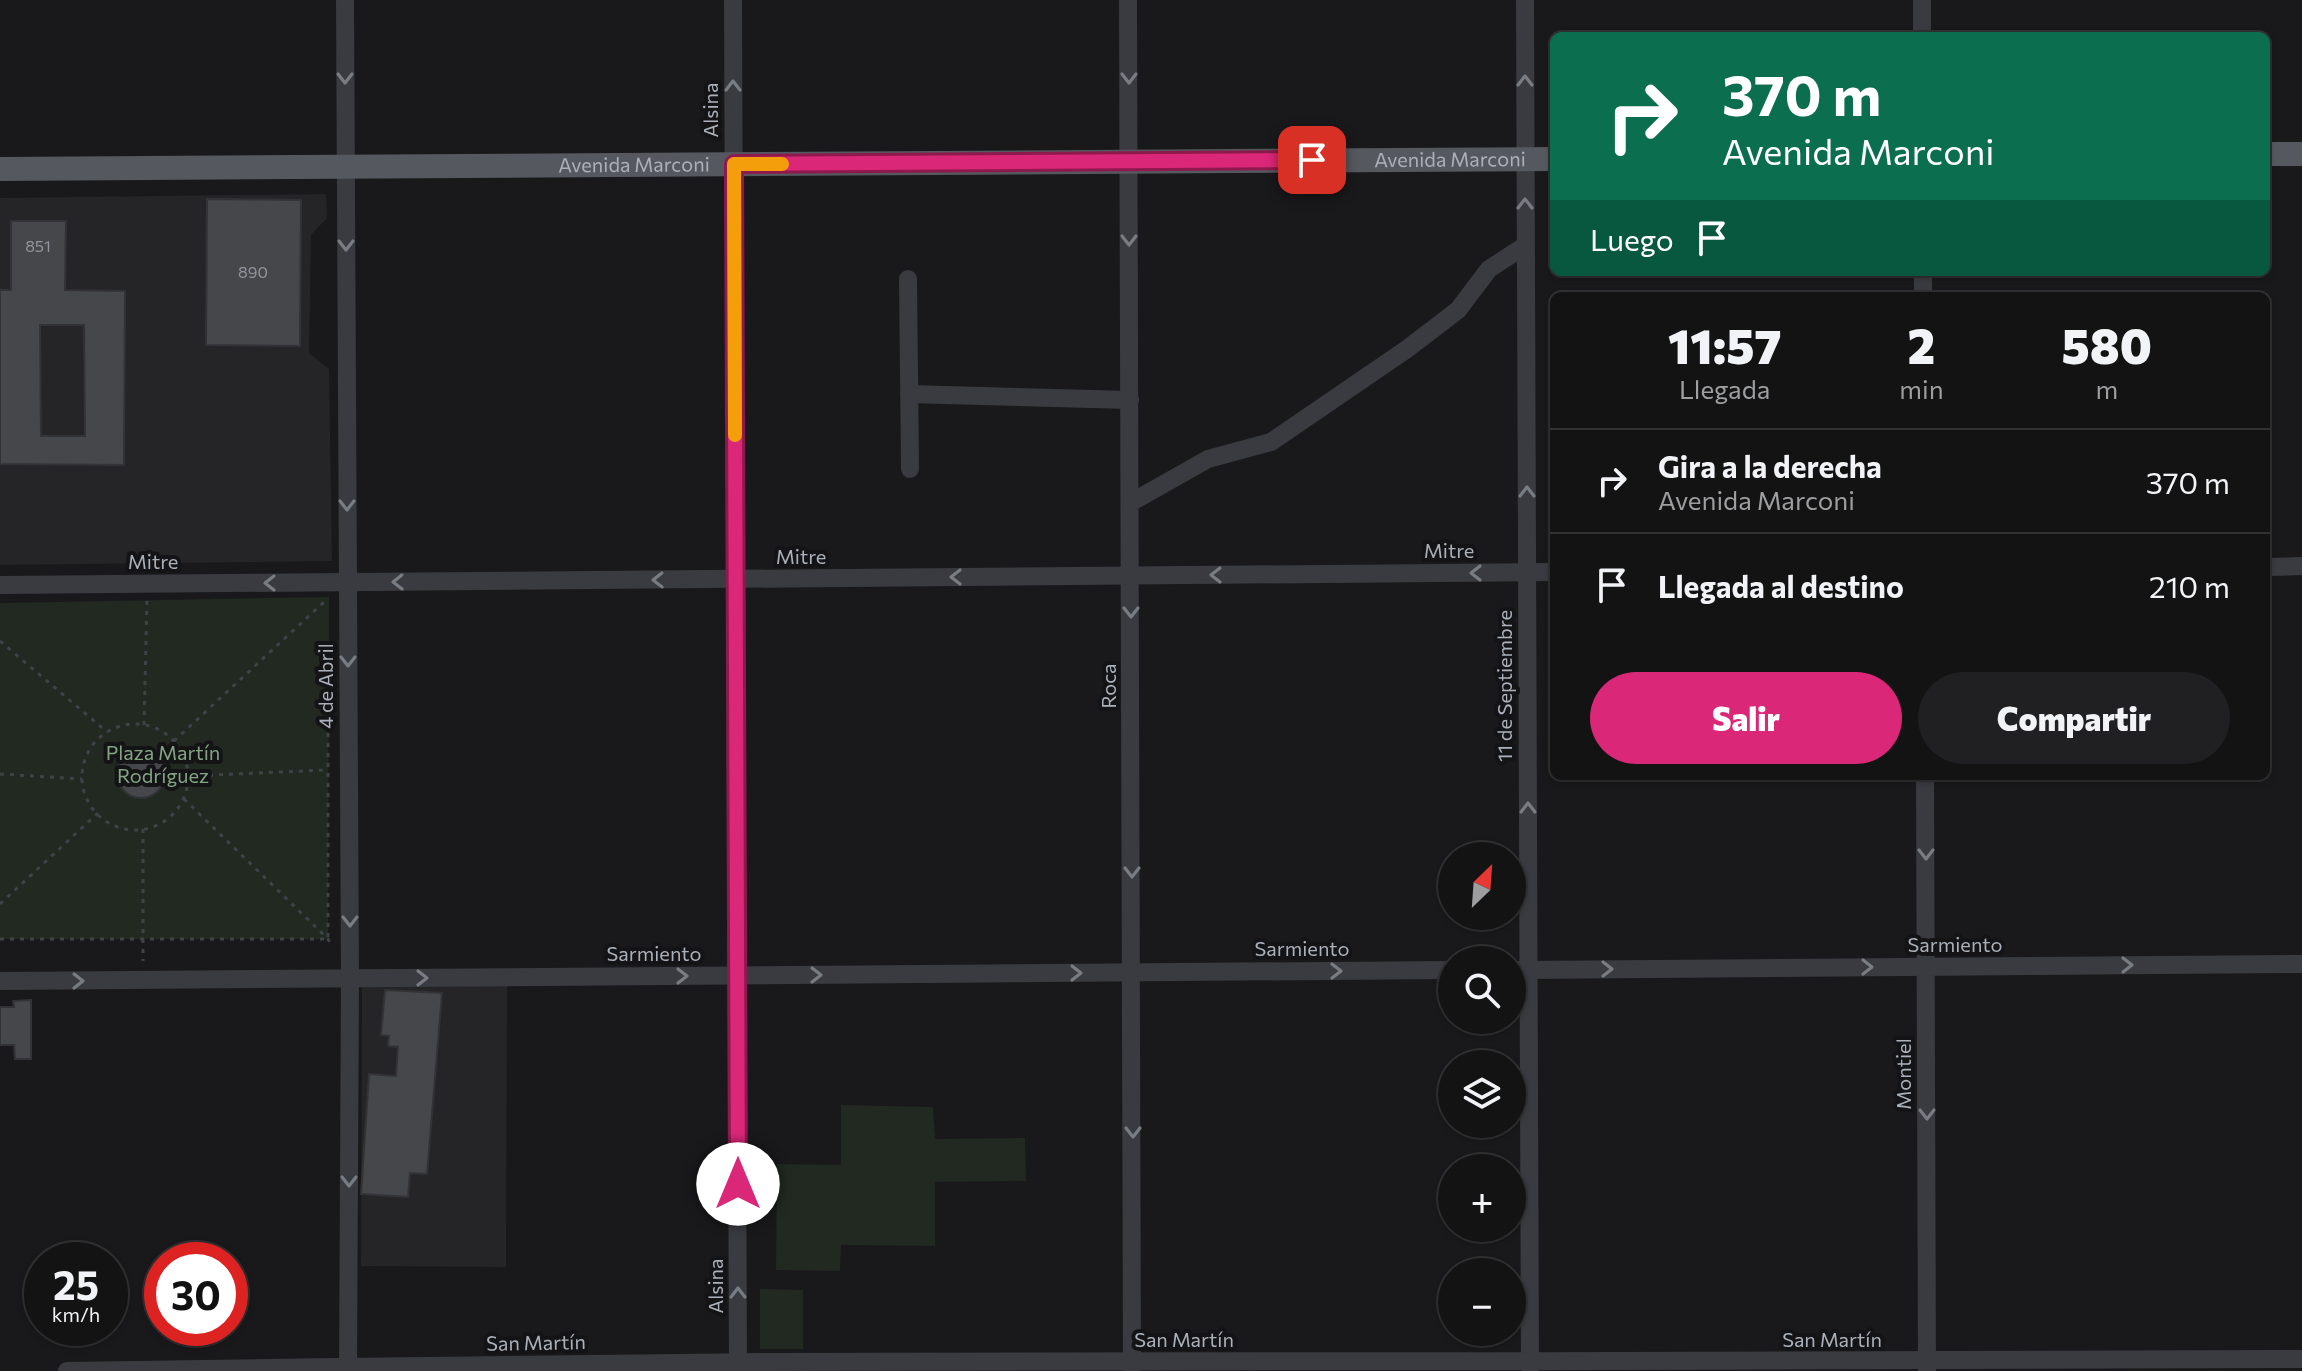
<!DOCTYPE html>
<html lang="es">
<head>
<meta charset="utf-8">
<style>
	:root { --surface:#131314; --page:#202022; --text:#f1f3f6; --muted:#9d9ea0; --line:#323234; --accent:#db2777 }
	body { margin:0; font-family:Commissioner,sans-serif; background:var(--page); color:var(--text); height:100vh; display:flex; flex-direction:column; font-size:30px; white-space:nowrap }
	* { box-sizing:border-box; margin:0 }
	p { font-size:26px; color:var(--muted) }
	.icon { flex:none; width:44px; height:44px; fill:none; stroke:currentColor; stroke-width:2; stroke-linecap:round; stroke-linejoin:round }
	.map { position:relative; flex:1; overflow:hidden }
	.side { position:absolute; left:1550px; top:292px; width:720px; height:488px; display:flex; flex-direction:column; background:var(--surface); border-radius:12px; box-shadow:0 2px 6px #0004,0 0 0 2px var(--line) }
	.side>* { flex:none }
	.hud { position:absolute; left:1550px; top:32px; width:720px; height:244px; border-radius:12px; box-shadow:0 2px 6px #0004,0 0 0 2px var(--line); background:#0b6e4f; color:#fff; overflow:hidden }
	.needle { width:52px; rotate:25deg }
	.tools { position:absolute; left:1438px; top:842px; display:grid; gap:16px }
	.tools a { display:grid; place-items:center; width:88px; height:88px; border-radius:50%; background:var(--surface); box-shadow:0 2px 6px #0004,0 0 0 2px var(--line); font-size:40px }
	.speed { position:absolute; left:24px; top:1242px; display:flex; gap:16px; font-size:40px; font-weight:700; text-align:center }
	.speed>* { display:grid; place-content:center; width:104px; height:104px; border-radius:50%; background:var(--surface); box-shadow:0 2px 6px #0004,0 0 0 2px var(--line); line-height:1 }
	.speed small { font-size:20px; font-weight:400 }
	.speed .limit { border:12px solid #d22; background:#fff; color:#111 }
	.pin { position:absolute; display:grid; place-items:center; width:68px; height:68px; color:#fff; margin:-34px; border-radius:16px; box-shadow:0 4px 12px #0006 }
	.me { position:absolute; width:88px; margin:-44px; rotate:0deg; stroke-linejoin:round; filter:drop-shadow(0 0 6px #0008) }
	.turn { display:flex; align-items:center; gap:28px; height:168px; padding:0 40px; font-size:36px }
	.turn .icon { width:104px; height:104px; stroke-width:2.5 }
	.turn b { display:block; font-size:56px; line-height:68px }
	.then { display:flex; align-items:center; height:76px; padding:0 40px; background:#0003; gap:16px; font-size:30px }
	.eta { display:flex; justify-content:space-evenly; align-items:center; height:136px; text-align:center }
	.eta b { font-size:48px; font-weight:800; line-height:56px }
	.cta { display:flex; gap:16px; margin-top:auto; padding:16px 40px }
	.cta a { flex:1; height:92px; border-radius:48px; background:var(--accent); color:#fff; font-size:32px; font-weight:800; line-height:92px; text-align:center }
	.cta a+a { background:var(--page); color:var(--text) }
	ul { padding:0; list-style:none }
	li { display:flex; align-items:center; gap:24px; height:104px; padding:0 40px; border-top:2px solid var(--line) }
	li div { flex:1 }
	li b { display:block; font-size:30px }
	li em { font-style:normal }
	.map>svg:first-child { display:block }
	.built { fill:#252528 }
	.green { fill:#212921 }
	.building { fill:#45474b; stroke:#333337; stroke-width:2; fill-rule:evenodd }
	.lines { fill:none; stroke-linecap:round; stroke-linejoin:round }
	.path { stroke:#404247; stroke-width:3; stroke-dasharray:4 6; stroke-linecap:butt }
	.minor { stroke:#3a3b40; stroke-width:18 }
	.major { stroke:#56585f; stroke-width:24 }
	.oneway { stroke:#787c83 }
	.route-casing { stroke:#8e194d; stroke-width:20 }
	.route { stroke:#db2777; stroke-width:14 }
	.slow { stroke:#f59e0b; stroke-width:14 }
	.labels { text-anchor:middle; stroke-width:8; stroke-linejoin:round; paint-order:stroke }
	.number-label { font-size:16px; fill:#92969e }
	.street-label { font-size:20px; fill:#abb1ba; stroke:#141416 }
	.park-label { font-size:20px; fill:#83a583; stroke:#141416 }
</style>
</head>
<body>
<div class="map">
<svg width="2302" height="1371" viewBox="0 0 2302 1371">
	<rect width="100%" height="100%" fill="#19191b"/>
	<!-- built -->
	<g class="built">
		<polygon points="326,194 327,218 311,235 309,353 329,369 332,561 0,565 0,198"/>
		<polygon points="362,984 507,985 506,1267 361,1266"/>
	</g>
	<!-- green -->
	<g class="green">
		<polygon points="329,597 328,939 0,939 0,603"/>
		<polygon points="841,1105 933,1107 935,1139 1025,1138 1026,1181 935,1182 935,1246 841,1245 840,1271 776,1270 777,1164 841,1165"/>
		<polygon points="760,1289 803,1290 803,1349 760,1349"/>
	</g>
	<!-- building -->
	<g class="building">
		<polygon points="207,199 301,200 300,346 206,345"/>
		<path d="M11,221H66L65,290L125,291L124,465L0,464V290H11ZM40,325H84L85,436H41Z"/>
		<circle cx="141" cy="774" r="24"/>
		<polygon points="385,990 442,993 427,1174 410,1173 408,1197 361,1194 369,1074 396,1076 398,1047 388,1046 389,1036 381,1035"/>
		<polygon points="31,1000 31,1059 15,1059 14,1045 0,1045 0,1007 14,1007 13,1001"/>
	</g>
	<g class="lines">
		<!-- path -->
		<g class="path">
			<polyline points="0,641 107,732"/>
			<circle cx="135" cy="777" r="53"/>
			<polyline points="144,725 147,600"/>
			<polyline points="174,741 324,602"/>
			<polyline points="0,774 82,779"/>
			<polyline points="189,776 327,770"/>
			<polyline points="184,799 328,939 331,945"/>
			<polyline points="143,829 143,961"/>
			<polyline points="0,904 98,813"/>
			<polyline points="0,939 328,939 328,640"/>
		</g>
		<!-- minor -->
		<g class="minor">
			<polyline points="345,0 350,979 348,1371"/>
			<polyline points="733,0 738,1371"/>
			<polyline points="1128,0 1132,1371"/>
			<polyline points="1525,0 1530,1369"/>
			<polyline points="1922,0 1922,36"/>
			<polyline points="1923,272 1923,296"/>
			<polyline points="908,279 910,469"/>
			<polyline points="909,394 1130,400"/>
			<polyline points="1130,503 1208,459 1271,442 1407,349 1458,310 1489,269 1526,245"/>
			<polyline points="2266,567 2302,566"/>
			<polyline points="0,585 1554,572"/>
			<polyline points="1925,776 1927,1371"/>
			<polyline points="1512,970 2302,964"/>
			<polyline points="0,981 1452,970"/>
			<path d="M67,1371C299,1368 531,1363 763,1362C1276,1360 1789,1363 2302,1359"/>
		</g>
		<!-- major -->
		<g class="major">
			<polyline points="2266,154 2302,154"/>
			<path id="s1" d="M0,169L1554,159"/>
		</g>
	</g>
	<!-- one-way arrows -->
	<defs><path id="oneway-chevron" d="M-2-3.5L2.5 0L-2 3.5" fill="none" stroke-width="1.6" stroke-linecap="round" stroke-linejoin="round" transform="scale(2)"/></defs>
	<g class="oneway">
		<use href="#oneway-chevron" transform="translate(345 78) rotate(90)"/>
		<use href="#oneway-chevron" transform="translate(1129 78) rotate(90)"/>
		<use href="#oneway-chevron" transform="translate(1525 81) rotate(-90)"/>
		<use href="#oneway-chevron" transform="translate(733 86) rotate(-90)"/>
		<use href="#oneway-chevron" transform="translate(1525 204) rotate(-90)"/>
		<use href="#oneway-chevron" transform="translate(1129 240) rotate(90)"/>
		<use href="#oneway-chevron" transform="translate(346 245) rotate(90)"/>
		<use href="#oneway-chevron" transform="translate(1527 492) rotate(-90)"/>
		<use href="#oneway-chevron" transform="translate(347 505) rotate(90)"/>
		<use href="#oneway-chevron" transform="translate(1476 573) rotate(180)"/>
		<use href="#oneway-chevron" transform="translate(1216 575) rotate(180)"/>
		<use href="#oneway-chevron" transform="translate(956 577) rotate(180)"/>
		<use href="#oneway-chevron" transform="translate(658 580) rotate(179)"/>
		<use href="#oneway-chevron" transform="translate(398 582) rotate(179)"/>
		<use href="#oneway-chevron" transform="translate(270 583) rotate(180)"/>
		<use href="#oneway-chevron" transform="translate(1131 612) rotate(90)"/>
		<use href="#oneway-chevron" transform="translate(348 661) rotate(90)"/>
		<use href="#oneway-chevron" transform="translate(1528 808) rotate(-90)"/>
		<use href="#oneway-chevron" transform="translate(1926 854) rotate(90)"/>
		<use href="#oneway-chevron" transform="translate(1132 872) rotate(90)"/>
		<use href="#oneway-chevron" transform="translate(350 921) rotate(90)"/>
		<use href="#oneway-chevron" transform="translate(2127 965)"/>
		<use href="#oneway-chevron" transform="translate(1867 967)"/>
		<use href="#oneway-chevron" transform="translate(1607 969)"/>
		<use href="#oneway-chevron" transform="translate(1336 971)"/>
		<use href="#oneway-chevron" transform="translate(1076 973)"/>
		<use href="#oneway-chevron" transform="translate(816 975)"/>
		<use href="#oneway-chevron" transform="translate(682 976)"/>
		<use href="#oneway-chevron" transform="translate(422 978)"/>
		<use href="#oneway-chevron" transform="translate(78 981)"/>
		<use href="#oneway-chevron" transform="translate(1927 1114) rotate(90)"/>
		<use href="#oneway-chevron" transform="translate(1133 1132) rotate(90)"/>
		<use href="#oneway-chevron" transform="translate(349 1181) rotate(90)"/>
		<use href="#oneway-chevron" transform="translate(738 1293) rotate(-90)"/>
	</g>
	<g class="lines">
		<defs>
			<polyline id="route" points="738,1184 734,164 1312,160"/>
		</defs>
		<!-- route casing -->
		<use href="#route" class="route-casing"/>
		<!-- route -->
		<use href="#route" class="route"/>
		<!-- slow -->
		<polyline class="slow" points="735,435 734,164 782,164"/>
	</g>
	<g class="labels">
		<!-- number labels -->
		<g class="number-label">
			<text x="38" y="252">851</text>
			<text x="253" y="278">890</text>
		</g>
		<!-- street labels -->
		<g class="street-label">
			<text transform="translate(711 110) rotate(-90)" y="7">Alsina</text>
			<text dy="7" stroke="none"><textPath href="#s1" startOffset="1450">Avenida Marconi</textPath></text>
			<text dy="7" stroke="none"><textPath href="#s1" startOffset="634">Avenida Marconi</textPath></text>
			<text x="1449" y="558">Mitre</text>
			<text x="801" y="564">Mitre</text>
			<text x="153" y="569">Mitre</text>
			<text transform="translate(326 686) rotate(-90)" y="7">4 de Abril</text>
			<text transform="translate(1109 686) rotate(-90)" y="7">Roca</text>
			<text transform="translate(1505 686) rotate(-90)" y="7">11 de Septiembre</text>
			<text x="1955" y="952">Sarmiento</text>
			<text x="1302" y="956">Sarmiento</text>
			<text x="654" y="961">Sarmiento</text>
			<text transform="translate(1904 1074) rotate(-90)" y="7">Montiel</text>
			<text transform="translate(716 1286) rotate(-90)" y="7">Alsina</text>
			<text x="1184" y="1347">San Martín</text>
			<text x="1832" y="1347">San Martín</text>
			<text transform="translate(536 1343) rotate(-1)" y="7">San Martín</text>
		</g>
		<!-- park labels -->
		<g class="park-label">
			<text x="163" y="760">Plaza Martín<tspan x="163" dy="23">Rodríguez</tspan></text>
		</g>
	</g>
</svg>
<div class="tools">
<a><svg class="needle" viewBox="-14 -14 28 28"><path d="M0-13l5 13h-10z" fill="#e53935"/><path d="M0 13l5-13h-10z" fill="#9d9ea0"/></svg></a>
<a><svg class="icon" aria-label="search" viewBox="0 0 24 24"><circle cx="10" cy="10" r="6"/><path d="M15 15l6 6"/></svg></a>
<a><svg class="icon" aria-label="layers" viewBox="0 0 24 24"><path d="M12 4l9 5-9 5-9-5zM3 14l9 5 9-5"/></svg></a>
<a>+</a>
<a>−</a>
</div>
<div class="speed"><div>25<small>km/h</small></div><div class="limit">30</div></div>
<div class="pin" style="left:1312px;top:160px;background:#d93025"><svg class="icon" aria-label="arrive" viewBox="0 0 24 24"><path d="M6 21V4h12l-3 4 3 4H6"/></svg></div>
<svg class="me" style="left:738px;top:1184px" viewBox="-20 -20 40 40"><circle r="19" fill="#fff"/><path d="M0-13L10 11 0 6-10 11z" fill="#db2777"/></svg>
<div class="hud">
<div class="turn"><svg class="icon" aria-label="right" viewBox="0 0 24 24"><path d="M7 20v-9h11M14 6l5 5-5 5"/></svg><div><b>370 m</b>Avenida Marconi</div></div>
<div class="then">Luego<svg class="icon" aria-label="arrive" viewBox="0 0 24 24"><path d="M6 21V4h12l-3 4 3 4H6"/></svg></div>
</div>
<section class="side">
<div class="eta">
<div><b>11:57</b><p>Llegada</p></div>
<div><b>2</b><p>min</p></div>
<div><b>580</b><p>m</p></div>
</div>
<ul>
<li><svg class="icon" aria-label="right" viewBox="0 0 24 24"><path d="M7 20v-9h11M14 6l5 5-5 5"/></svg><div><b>Gira a la derecha</b><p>Avenida Marconi</p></div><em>370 m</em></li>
<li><svg class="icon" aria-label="arrive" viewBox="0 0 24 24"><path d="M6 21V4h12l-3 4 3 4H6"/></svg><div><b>Llegada al destino</b></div><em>210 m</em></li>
</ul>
<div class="cta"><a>Salir</a><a>Compartir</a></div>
</section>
</div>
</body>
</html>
